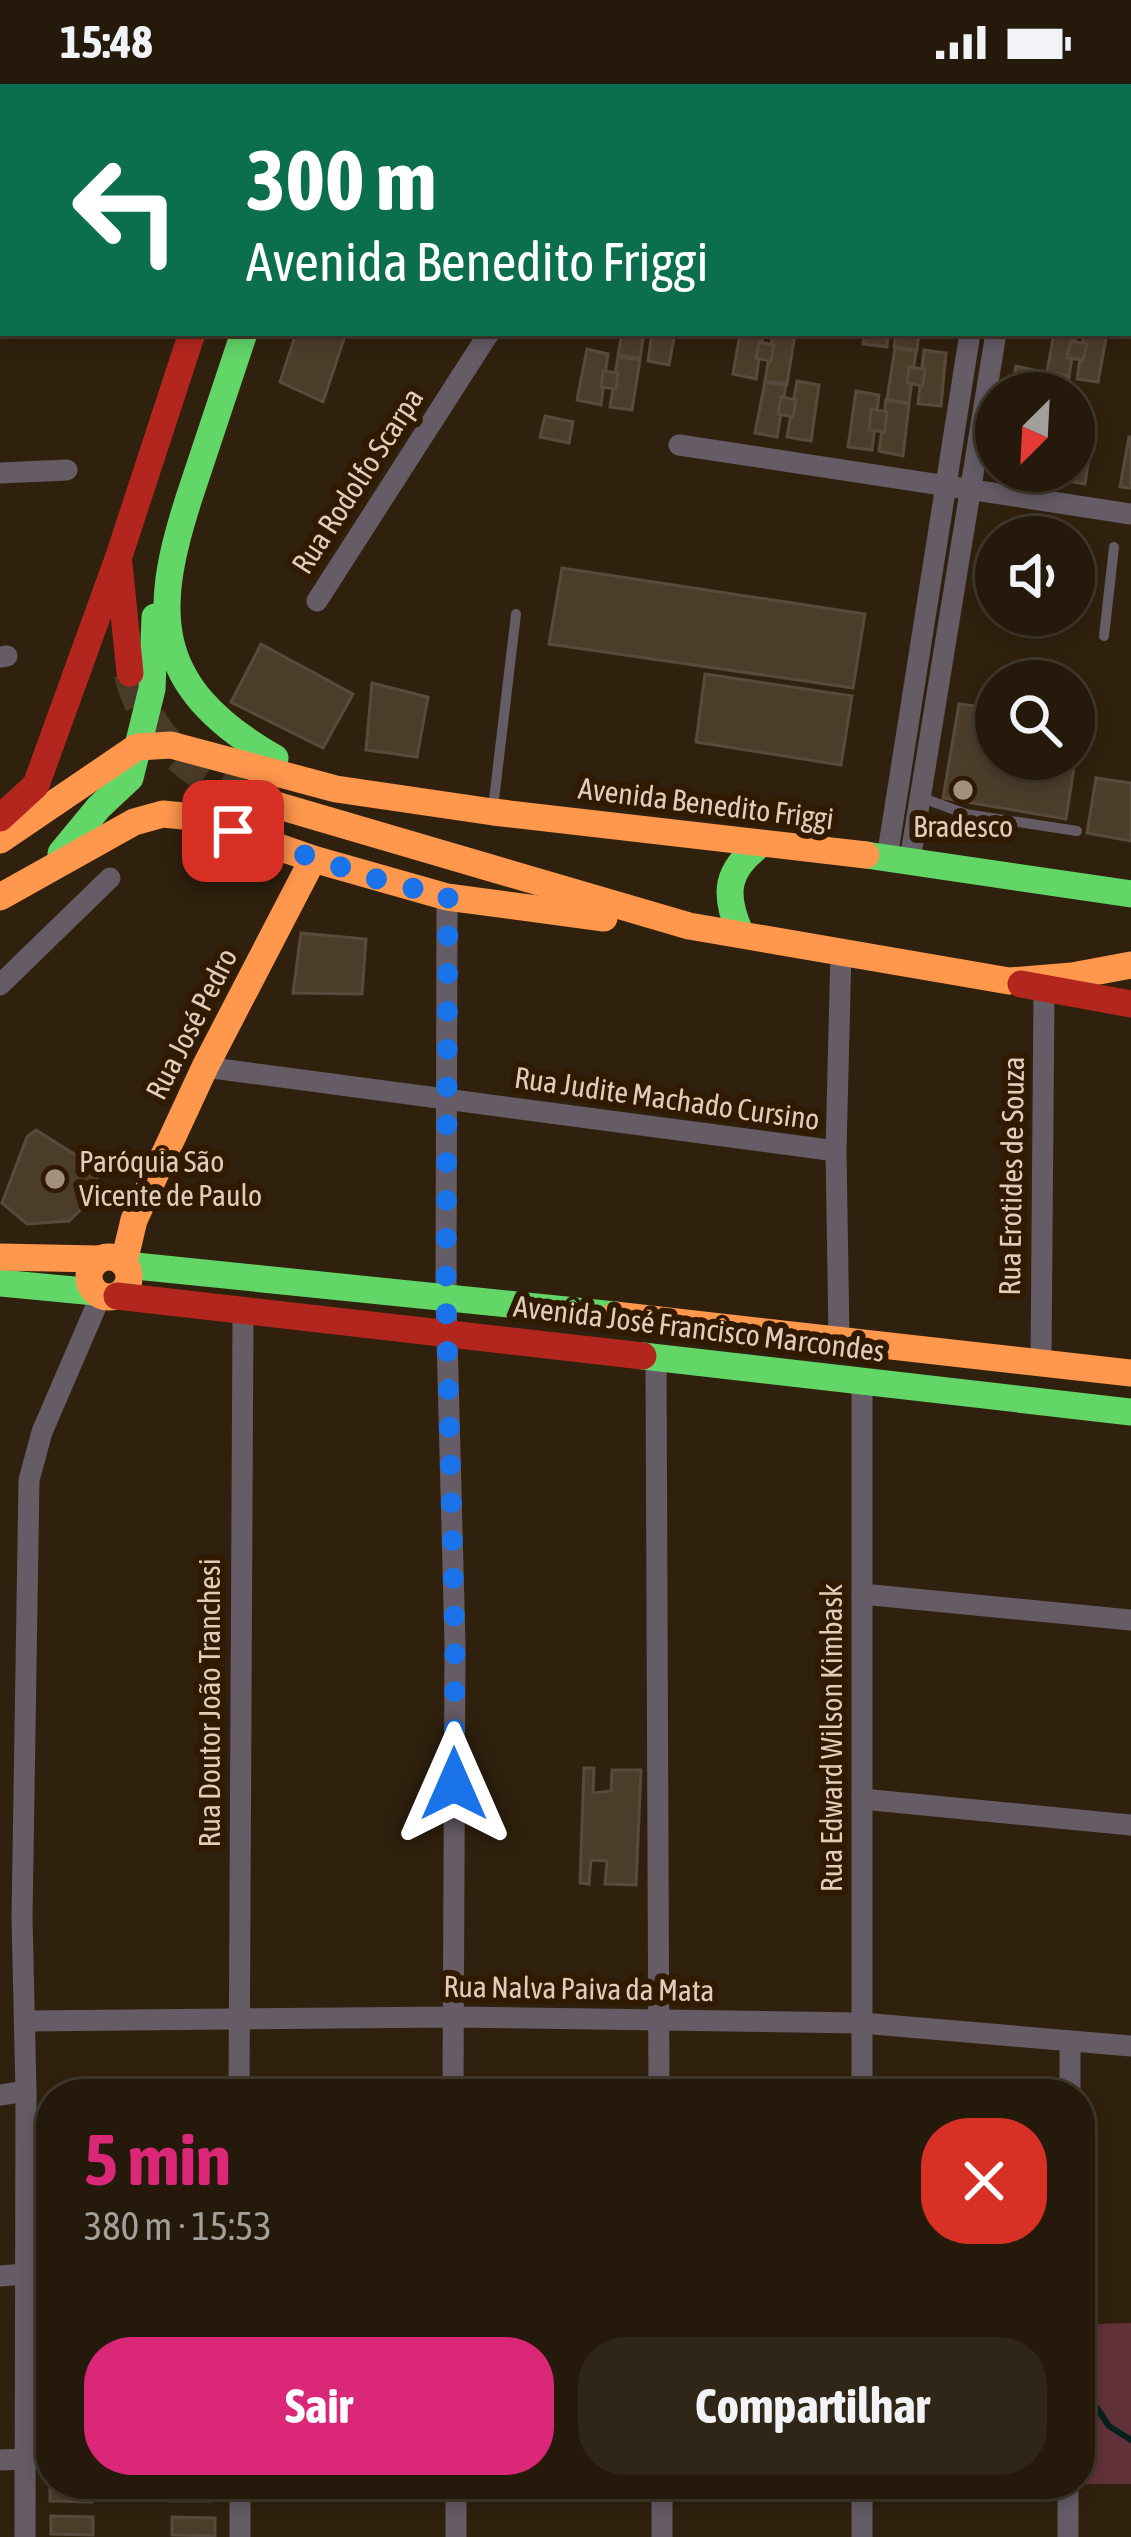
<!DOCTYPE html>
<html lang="pt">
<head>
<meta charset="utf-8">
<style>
	:root { --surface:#24190a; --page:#302618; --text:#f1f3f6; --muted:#a3a09c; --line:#41382b; --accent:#db2777 }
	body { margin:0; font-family:"Asap Condensed",sans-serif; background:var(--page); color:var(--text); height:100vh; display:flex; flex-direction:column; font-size:45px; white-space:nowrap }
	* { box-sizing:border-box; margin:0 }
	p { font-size:39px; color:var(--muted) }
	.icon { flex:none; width:66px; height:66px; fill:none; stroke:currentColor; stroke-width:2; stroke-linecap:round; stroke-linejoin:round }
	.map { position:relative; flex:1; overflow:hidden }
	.panel { position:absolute; left:36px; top:1995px; width:1059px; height:420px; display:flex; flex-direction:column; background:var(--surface); border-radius:48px; box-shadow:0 6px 18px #0003,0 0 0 3px var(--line) }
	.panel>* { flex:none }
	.hud { position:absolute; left:0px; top:0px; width:1131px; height:252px; box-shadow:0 6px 18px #0003,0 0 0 3px var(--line); background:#0b6e4f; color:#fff; overflow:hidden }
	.needle { width:78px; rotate:204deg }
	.buttons { position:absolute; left:975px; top:288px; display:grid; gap:24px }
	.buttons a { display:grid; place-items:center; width:120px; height:120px; border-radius:50%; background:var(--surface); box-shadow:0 6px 18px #0003,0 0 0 3px var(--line); font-size:60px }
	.pin { position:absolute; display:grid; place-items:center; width:102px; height:102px; color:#fff; margin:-51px; border-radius:24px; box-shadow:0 6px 18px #0006 }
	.me { position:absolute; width:132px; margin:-66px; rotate:0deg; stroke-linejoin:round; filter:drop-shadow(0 0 9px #0008) }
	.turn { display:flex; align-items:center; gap:42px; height:252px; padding:0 48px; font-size:54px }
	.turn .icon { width:156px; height:156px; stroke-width:2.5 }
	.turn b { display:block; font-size:84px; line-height:102px }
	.round { display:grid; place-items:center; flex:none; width:126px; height:126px; border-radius:48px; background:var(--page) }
	.summary { display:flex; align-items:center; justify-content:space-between; height:204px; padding:0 48px }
	h1 { font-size:72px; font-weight:700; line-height:90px; color:var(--accent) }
	.primary-button { display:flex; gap:24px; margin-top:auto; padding:24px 48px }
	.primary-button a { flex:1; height:138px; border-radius:48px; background:var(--accent); color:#fff; font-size:48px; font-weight:700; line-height:138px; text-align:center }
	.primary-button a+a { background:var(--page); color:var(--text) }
	.status { display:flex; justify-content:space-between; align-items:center; height:84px; padding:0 60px; background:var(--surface); direction:ltr }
	.status svg { height:33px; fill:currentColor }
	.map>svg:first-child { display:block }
	.green { fill:#623139 }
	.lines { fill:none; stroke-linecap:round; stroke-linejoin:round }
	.stream { stroke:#04211d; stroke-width:6 }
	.building { fill:#4c3d2b; stroke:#584a3c; stroke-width:3 }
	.primary-tunnel { stroke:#4a3b28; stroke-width:33; stroke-dasharray:33 16; stroke-linecap:butt }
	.lane { stroke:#655c66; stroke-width:10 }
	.street { stroke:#655c66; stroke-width:21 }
	.fast { stroke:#63d668; stroke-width:27 }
	.slow { stroke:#ff974d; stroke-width:27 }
	.jam { stroke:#b3261e; stroke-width:27 }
	.route { stroke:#1a73e8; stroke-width:21; stroke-dasharray:0 37.8 }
	.poi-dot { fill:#a2917f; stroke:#301a02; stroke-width:4.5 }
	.labels { text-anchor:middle; stroke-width:12; stroke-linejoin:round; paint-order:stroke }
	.street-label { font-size:30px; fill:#e0cdbc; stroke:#301a02 }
	.poi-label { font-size:30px; fill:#e0cdbc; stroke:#301a02 }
</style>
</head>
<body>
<div class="status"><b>15:48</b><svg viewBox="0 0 49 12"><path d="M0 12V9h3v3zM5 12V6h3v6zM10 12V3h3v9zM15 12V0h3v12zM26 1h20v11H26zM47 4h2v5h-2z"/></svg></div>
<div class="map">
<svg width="1131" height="2453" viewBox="0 0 1131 2453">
	<rect width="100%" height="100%" fill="#30210e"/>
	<!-- green -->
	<polygon class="green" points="1131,2239 1131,2400 1084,2400 1091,2240"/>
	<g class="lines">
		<!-- stream -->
		<polyline class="stream" points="1097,2324 1109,2342 1131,2356"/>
	</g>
	<!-- building -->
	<g class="building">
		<polygon points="296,249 346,249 323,318 280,298"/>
		<polygon points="622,249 644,249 640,274 618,271"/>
		<polygon points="652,249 675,249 669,281 648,277"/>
		<polygon points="740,249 763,249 756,295 733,290"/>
		<polygon points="773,249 795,250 787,300 765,297"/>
		<polygon points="865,249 888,249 887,263 863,260"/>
		<polygon points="896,249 919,249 917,266 894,263"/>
		<polygon points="1054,249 1076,249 1069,292 1047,288"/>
		<polygon points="1084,249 1107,249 1098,298 1077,295"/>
		<polygon points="1071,257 1087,260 1083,276 1067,274"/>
		<polygon points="759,258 774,261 771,277 756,274"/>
		<polygon points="895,264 916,267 909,319 887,315"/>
		<polygon points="587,265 608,270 601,321 577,316"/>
		<polygon points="924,266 946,269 941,322 918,320"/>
		<polygon points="618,273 640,276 632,326 610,323"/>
		<polygon points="1016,282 1038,287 1034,309 1011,309"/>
		<polygon points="909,283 925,285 923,302 907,299"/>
		<polygon points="603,287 618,289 616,305 601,303"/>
		<polygon points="1048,290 1069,293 1067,309 1045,309"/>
		<polygon points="797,297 819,301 811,357 787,353"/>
		<polygon points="765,298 786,301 777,353 755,349"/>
		<polygon points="856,307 879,311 872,366 848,363"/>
		<polygon points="781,313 796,316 793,333 778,330"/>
		<polygon points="886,316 909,320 903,372 879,367"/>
		<polygon points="871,325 887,328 885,348 869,346"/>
		<polygon points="545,332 573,338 569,359 540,353"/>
		<polygon points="1074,342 1093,345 1085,400 1061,396 1063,387 1074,387"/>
		<polygon points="1129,353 1131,353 1131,404 1120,403"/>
		<polygon points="562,484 865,530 853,604 549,560"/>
		<polygon points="261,560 353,610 323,664 231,618"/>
		<polygon points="705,590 852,612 841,681 696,658"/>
		<polygon points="372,599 428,613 417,673 366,666"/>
		<polygon points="979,612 993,615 996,620 996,675 1074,675 1074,636 1081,638 1066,735 943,714 959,620 975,622"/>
		<polygon points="1096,694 1131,699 1131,757 1087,749"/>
		<polygon points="301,849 366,855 362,910 293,909"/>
		<polygon points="36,1046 95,1083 100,1107 69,1137 27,1140 2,1119 27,1053"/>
		<polygon points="584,1684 594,1684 593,1709 611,1707 612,1686 641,1686 636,1801 605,1800 607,1777 591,1776 589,1800 580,1799"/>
		<polygon points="50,2400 93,2401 92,2418 50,2417"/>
		<rect x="170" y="2400" width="42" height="17"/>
		<polygon points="51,2432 93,2433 93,2451 51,2450"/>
		<polygon points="172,2433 215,2434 215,2452 172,2451"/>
	</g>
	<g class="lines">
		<!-- primary-tunnel -->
		<path class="primary-tunnel" d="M130,589C145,647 184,686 238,710"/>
		<!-- lane -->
		<g class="lane">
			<polyline points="1104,552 1114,463"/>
			<polyline points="920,713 966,730 1077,747"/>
			<polyline points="493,724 516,530"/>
		</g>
		<!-- street -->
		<g class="street">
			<polyline points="646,3 648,0"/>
			<polyline points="758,3 760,0"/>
			<polyline points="853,3 853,0"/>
			<polyline points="0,31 3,31"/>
			<polyline points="1128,156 1131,157"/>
			<polyline points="0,213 3,212"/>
			<polyline points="1128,217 1131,218"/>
			<polyline points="679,361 1131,430"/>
			<polyline points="0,389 67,386"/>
			<polyline points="317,517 489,249"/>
			<polyline points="0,573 7,572"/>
			<polyline points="887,774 970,249"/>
			<polyline points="910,776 996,249"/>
			<polyline points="447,813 446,1215 455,1560 453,2010"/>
			<polyline points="0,901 110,794"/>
			<polyline points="205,983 836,1067"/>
			<polyline points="839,1254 836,1067 841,866"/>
			<polyline points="656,1274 659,2010"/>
			<polyline points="1041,1278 1044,907"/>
			<polyline points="862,1298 862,2010"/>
			<polyline points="862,1510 1131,1536"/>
			<polyline points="862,1715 1131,1741"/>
			<polyline points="26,1937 452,1933 862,1939 1131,1962"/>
			<polyline points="239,2010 243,1229"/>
			<polyline points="1070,2010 1070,1958"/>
			<polyline points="0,2011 26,2007"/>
			<polyline points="0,2192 24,2190"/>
			<polyline points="0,2376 26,2375"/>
			<polyline points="240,2400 240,2453"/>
			<polyline points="456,2400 456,2453"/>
			<polyline points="662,2400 662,2453"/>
			<polyline points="862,2400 862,2453"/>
			<polyline points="25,2453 26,2007 22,1834 29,1396 42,1348 101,1211"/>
			<polyline points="1068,2453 1068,2400"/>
		</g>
		<!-- fast -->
		<g class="fast">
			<polyline points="273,3 274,0"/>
			<polyline points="325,3 326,0"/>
			<path d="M244,249C227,299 211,349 194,399C151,525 147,601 275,674"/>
			<polyline points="61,769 99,723 130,694 152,605 155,533"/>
			<polyline points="866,771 1131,810"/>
			<path d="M740,848C723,809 726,786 761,760"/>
			<polyline points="126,1181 615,1231"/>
			<polyline points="0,1199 95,1208"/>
			<polyline points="643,1272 1131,1328"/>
		</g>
		<!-- slow -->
		<g class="slow">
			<polyline points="238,710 689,842 1009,897 1072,892 1131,881"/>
			<polyline points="0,756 137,663 171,661 336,705 493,728 866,771"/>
			<polyline points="0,813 134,738 163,730 193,733 313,775 447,813 604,834"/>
			<circle cx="109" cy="1193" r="20"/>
			<polyline points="0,1173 98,1175"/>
			<polyline points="124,1178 134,1136 205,983 313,775"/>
			<polyline points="615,1231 1131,1289"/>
		</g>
		<!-- jam -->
		<g class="jam">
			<polyline points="119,480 130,589"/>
			<polyline points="0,734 36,701 119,472 192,249"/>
			<polyline points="1021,900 1131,920"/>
			<polyline points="117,1212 643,1272"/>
		</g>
	</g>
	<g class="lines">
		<!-- route -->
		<polyline class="route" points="233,747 389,799 448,812 446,1215 455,1560 454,1700"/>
	</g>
	<!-- markers -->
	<g class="poi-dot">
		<circle cx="963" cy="706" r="12"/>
		<circle cx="55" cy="1095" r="12"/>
	</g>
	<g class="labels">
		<!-- street labels -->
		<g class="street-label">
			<text transform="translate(358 397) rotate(-57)" y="10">Rua Rodolfo Scarpa</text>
			<text transform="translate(706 720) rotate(7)" y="10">Avenida Benedito Friggi</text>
			<text transform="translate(192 940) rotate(-63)" y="10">Rua José Pedro</text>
			<text transform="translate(667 1015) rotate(8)" y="10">Rua Judite Machado Cursino</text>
			<text transform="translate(1012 1092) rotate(-89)" y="10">Rua Erotides de Souza</text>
			<text transform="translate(699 1245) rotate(7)" y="10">Avenida José Francisco Marcondes</text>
			<text transform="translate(210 1619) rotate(-90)" y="10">Rua Doutor João Tranchesi</text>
			<text transform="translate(832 1654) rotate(-90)" y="10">Rua Edward Wilson Kimbask</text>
			<text transform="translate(579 1905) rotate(1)" y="10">Rua Nalva Paiva da Mata</text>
		</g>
		<!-- poi labels -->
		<g class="poi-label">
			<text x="963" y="753">Bradesco</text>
			<text x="79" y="1088" text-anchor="start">Paróquia São<tspan x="79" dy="34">Vicente de Paulo</tspan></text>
		</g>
	</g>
</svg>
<div class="buttons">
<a><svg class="needle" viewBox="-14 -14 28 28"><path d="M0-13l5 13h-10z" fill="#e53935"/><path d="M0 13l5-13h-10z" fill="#a3a09c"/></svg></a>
<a><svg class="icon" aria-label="sound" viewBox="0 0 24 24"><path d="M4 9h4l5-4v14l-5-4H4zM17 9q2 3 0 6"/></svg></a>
<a><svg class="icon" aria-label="search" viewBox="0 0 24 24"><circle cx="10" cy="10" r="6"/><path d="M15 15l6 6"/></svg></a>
</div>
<div class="pin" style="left:233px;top:747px;background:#d93025"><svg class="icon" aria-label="arrive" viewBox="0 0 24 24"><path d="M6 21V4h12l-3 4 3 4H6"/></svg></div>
<svg class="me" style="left:454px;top:1700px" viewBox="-20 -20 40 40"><path d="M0-17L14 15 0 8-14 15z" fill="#1a73e8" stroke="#fff" stroke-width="4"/></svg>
<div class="hud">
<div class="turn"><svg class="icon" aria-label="left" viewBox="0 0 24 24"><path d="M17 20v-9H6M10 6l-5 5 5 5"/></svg><div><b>300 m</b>Avenida Benedito Friggi</div></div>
</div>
<section class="panel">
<div class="summary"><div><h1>5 min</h1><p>380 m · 15:53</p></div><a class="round" style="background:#d93025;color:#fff"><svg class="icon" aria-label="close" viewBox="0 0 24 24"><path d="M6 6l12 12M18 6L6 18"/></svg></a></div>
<div class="primary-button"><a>Sair</a><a>Compartilhar</a></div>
</section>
</div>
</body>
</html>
